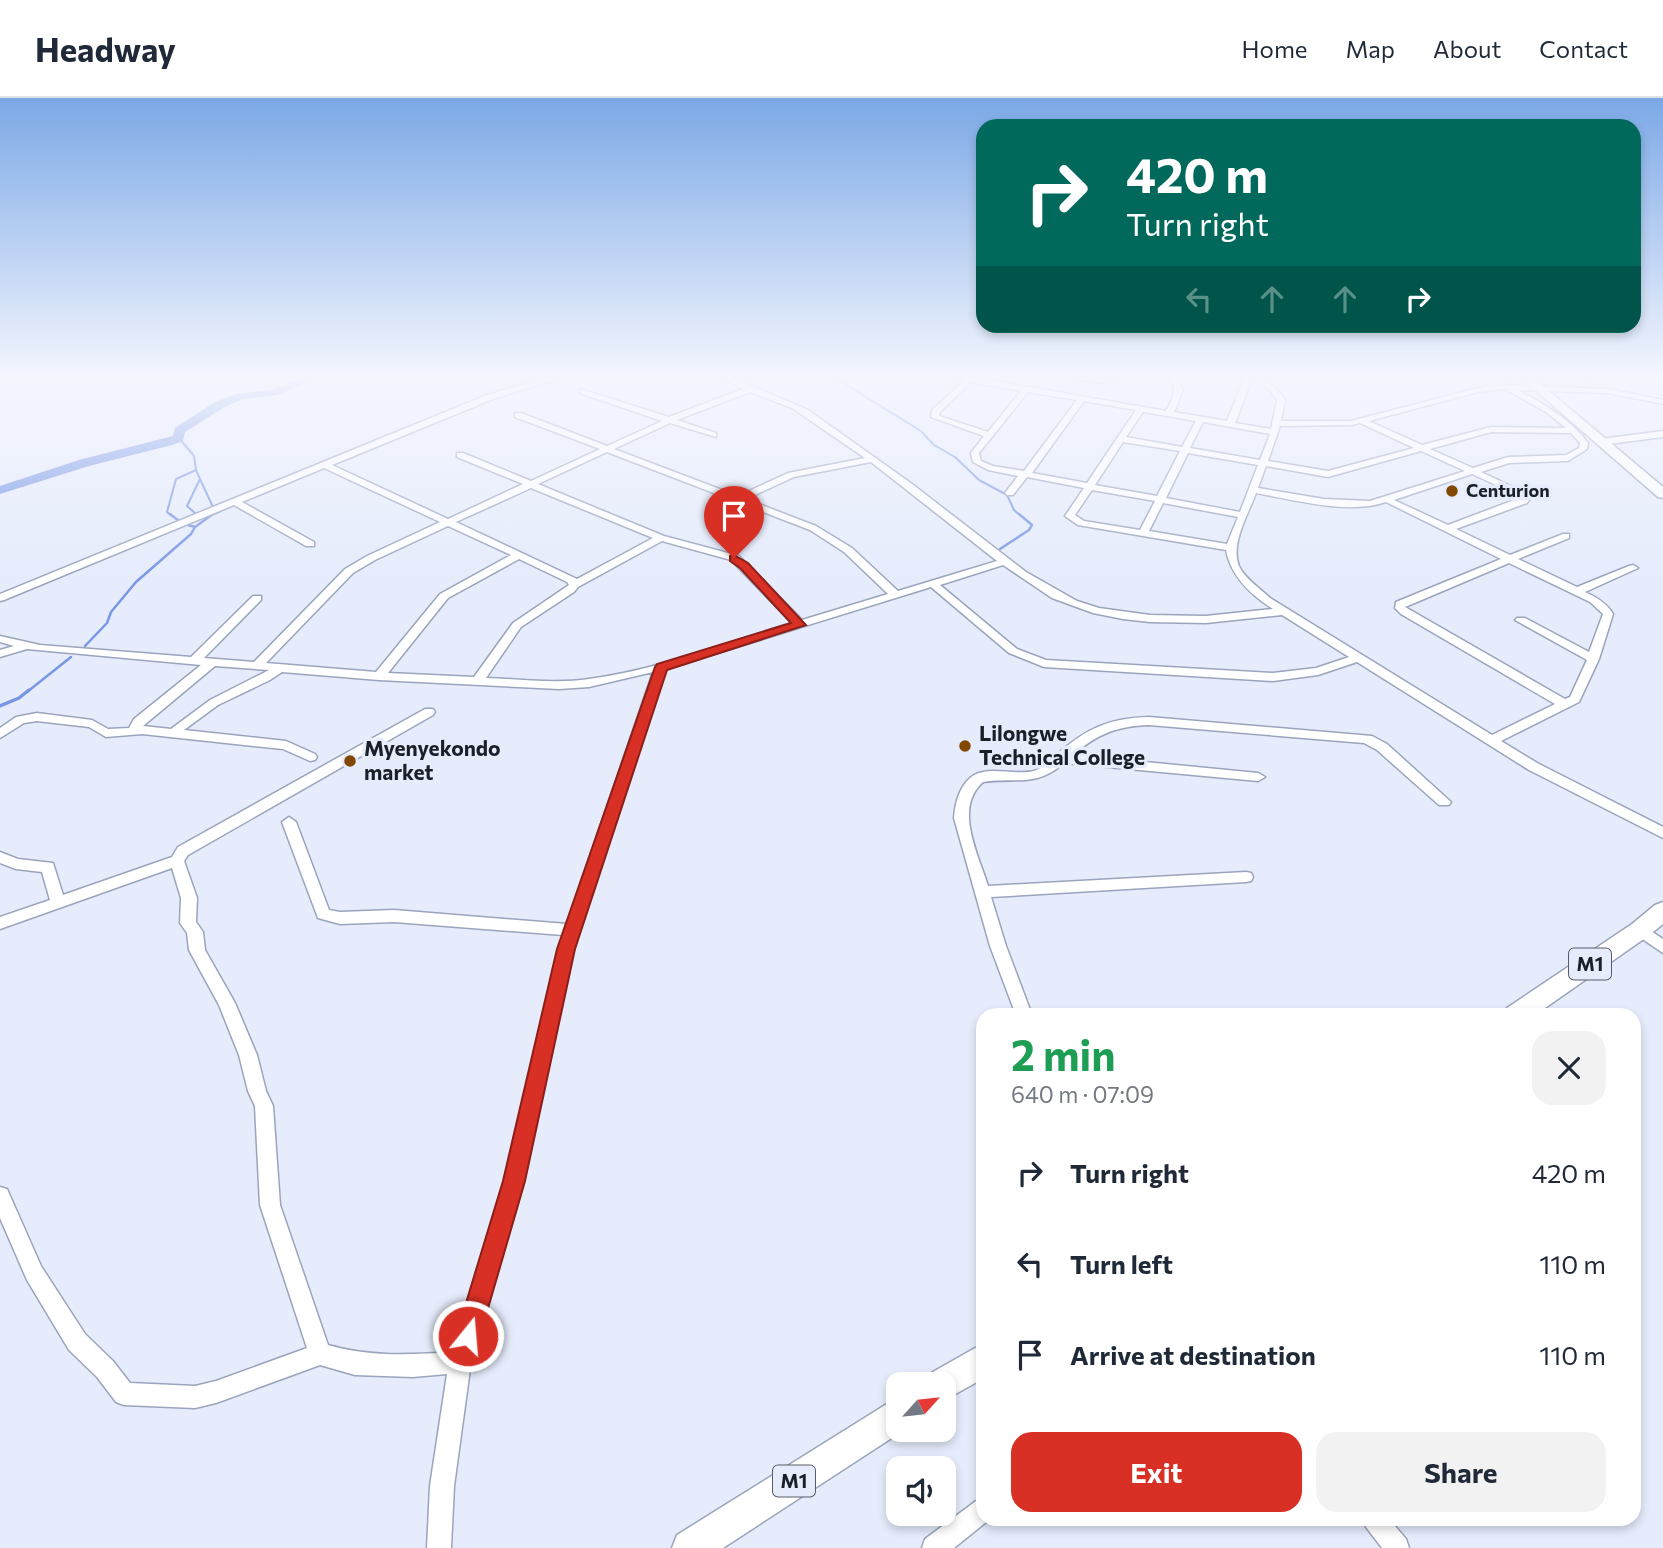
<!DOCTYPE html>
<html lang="en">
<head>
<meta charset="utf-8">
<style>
	:root { --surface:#fff; --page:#f2f2f3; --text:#1f2937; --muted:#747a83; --line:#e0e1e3; --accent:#d93025 }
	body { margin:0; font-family:Commissioner,sans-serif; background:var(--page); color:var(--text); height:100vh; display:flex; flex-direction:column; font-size:26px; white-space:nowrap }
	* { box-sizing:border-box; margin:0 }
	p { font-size:23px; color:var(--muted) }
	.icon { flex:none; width:38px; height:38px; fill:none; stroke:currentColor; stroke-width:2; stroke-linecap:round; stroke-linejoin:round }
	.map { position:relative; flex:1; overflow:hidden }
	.side { position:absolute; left:976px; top:910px; width:665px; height:518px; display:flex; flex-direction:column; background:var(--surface); border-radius:21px; box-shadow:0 4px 10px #0003 }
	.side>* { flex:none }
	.hud { position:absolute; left:976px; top:21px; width:665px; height:214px; border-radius:21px; box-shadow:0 4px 10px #0003; background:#00695c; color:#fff; overflow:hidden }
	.needle { width:46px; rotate:63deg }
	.fabs { position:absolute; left:886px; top:1274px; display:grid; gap:14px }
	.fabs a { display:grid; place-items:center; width:70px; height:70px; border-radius:14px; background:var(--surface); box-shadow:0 4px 10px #0003; font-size:35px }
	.pin { position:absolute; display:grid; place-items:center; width:60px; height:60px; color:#fff; margin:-72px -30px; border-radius:50% 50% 50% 0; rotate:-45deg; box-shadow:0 0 7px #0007 }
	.pin .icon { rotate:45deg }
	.me { position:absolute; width:77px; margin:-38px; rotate:17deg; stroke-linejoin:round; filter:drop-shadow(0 0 5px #0008) }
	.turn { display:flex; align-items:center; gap:24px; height:147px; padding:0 35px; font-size:32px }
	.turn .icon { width:91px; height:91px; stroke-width:2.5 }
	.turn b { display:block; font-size:49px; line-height:60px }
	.lanes { display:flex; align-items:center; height:66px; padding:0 35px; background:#0003; justify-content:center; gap:35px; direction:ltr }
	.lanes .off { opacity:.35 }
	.round { display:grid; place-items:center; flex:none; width:74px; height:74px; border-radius:21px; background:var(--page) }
	.head { display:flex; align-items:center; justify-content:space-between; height:119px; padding:0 35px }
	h1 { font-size:42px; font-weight:700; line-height:52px; color:#1e9e55 }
	.cta { display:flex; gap:14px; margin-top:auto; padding:14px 35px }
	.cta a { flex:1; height:80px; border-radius:21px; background:var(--accent); color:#fff; font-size:28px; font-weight:700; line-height:80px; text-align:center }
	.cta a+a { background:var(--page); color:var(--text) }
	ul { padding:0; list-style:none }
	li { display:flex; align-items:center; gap:21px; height:91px; padding:0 35px }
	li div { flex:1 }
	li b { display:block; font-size:26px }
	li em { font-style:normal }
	header { display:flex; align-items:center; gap:42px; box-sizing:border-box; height:98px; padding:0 35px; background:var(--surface); border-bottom:2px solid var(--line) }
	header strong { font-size:33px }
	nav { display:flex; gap:38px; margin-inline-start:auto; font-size:24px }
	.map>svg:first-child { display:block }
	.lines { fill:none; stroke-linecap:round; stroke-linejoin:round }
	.stream-far2 { stroke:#7897e4; stroke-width:2 }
	.stream-far1 { stroke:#7897e4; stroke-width:2.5 }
	.stream { stroke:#7897e4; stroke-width:3.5 }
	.river { fill:#7897e4; fill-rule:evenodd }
	.minor-casing { stroke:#9aa4bc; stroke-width:3 }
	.highway-casing { stroke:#9aa4bc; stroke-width:3 }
	.minor { fill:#fff; fill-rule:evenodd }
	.highway { fill:#fff; fill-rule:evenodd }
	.route { fill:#d93025; stroke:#8d1f18; stroke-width:2 }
	.poi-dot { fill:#824700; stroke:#e6ecfc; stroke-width:2.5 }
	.labels { text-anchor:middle; stroke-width:7; stroke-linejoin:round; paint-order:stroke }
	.far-poi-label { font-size:18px; font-weight:bold; fill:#1b1f28; stroke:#e6ecfc; text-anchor:start }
	.shield { fill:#e6ecfc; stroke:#585c68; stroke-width:2 }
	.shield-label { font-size:19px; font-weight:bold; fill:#1b1f28 }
	.poi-label { font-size:21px; font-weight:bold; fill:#1b1f28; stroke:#e6ecfc; text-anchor:start }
</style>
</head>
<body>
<header>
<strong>Headway</strong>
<nav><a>Home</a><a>Map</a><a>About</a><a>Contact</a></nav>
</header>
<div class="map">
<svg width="1663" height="1450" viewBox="0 0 1663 1450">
	<rect width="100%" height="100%" fill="#e6ecfc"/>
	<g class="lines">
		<!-- stream-far2 -->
		<g class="stream-far2">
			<polyline points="832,278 921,333 934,347 955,359 979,382 1007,397 1014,412 1021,418"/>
			<polyline points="196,372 200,381 187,408 196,416"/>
			<polyline points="200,381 213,409"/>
			<polyline points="172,418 167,414 176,381 196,372 194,358 179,340"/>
			<polyline points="209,418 221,413"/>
		</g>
		<!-- stream-far1 -->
		<g class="stream-far1">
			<polyline points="170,416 179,423"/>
			<polyline points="195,429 213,416"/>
			<polyline points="1000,451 1029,432 1032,427 1019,416"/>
			<polyline points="85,548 107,525 111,514 136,484 191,436 195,429 188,427"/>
			<polyline points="27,594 71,559"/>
		</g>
		<!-- stream -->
		<polyline class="stream" points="0,608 19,600 29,592"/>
		<!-- river -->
		<polygon class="river" points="306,278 322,278 277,297 242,301 223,310 185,334 183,343 172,347 89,368 0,396 0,388 79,362 173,338 175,330 215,304 236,296 271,292"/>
		<defs>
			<g id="minor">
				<path d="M551,278H566L493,301L332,367L448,421L523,386L457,359V355H463L531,383L600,351L515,319V315H521L607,348L662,323L580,295V291L669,319L743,291L718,278H728L808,312L912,386L1026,474L1077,503L1099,510L1150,517L1206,518L1273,511C1251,497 1231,479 1226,452L1078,427L1065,418L1084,390L1027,379L1013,397H1007L1005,395L1018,378L988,372L973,364L971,355L984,338L931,319L932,312L964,283L946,278H966L1166,313C1173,300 1179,291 1168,278H1177L1183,292L1174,314L1227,323L1245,278C1264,278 1275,287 1285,302L1281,323H1351L1478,290L1506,287L1608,291L1663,302V306L1608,295L1518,292C1544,306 1570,321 1588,345L1587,351L1568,363L1509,365L1481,374L1532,398L1527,405L1456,431L1510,457L1563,436H1569V440L1518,461L1577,489L1629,468L1633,467L1638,470L1585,494C1596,499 1607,505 1613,516L1599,561L1579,604L1501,643L1539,666L1663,729V740L1529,672L1357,564L1318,577L1273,583L1044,569L1009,555L931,489L666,571L574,851L524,1083L471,1264L454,1388L451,1450H427L430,1388L447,1276L413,1279L355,1277L320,1267L216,1305L195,1310L124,1307L116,1304L97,1279L69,1252L27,1182L0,1120V1089L7,1091L41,1168L85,1236L113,1263L130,1285L195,1288L216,1283L307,1250L260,1107L255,1008L248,993L239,957L219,907L189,852L187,835L180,825L181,800L172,770L0,831V819L50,802L42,774L16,771L0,765V754L18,761L53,765L63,797L172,759L178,749L425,611H433L435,614L433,617L188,757L184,763L197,800L196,824L203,834L205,852L235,905L257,957L266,993L273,1008L280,1107L328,1247C370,1259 409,1257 452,1254L504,1083L563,837L394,824L340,826L318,820L282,724L289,719L296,724L329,812L340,814L394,812L567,826L653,574L589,589L559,591L379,582L282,574L270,582L218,607L184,632L286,643L315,656L317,659L315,662L310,663L283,651L142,636L106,639L89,629L37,623L24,625L0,640V630L16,619L37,615L92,622L108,631L129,630L134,621L201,567L27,551L0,559V552L14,548L0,544V538L40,547L191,559L253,498H261V502L204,560L254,564L345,471L367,458L440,424L324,370L242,404L314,444V448H306L234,407L4,502L0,503V496L487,297ZM1252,281L1270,292L1277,302L1271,331L1235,325ZM971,284L1021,293L988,334L939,318V315ZM1505,291L1546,314L1566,330L1491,329L1422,347L1369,323L1478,294ZM750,294L792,310L865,360L788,375L738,398L614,351L670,325L716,339V335L677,322ZM1028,294L1077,302L1024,373L993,368L981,363L979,355ZM1084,303L1136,312L1087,385L1032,375ZM1143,314L1196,323L1182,349L1126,339ZM1203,324L1270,336L1260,362L1190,350ZM1360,325L1414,350L1328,373L1268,363L1280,328L1351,327ZM1491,334L1571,335L1580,345L1579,350L1566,357L1508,359L1473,370L1430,351ZM1123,344L1180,353L1157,398L1095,387ZM1421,353L1465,373L1370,403L1324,401L1258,390L1266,368L1328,379ZM607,354L810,432L844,454L888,496L802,522L739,458L664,438L538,386ZM1188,355L1258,367L1240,414L1166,400ZM871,364L997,463L898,493L852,450L816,428L746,401L794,379ZM1472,376L1522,399L1448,427L1394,402ZM531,390L653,440L577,481L456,424ZM1092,392L1155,403L1140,432L1084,423L1075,417ZM1256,395C1295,402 1348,417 1386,404L1501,461L1396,504L1395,510L1401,516L1555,606L1492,637L1270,500C1261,491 1244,480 1239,468C1230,446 1248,417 1256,395ZM1163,405L1238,419L1227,446L1149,433ZM448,428L511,457L440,496L376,574L266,565L353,475L375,462ZM662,443L731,462L792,525C726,545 658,572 589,581C555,586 520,581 486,580L521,529L574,494L578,489ZM519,461L567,484L569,487L513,525L474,579L388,575L448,500ZM1509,465L1590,504L1603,516L1589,554L1525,520H1517L1515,522L1587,562L1570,599L1565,601L1405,509ZM1003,467L1052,500L1093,515L1123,521L1150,524L1206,525L1282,517L1349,559L1316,570L1273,575L1046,562L1017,551L940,487ZM215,568L269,572L210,602L171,631L143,628Z"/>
				<polygon points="1083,278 1101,281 1112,278 1114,281 1101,285 1066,279"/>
				<polygon points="1579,278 1587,278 1588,280 1584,282"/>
				<polygon points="1663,333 1663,339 1601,347 1597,344 1601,341"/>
				<path d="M1149,619L1372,638L1387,646L1451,704L1449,707H1439L1377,652L1364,645L1149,627C1117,628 1097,636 1073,657L1258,675L1265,679L1258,683L1064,665C1035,690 1016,679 983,684C953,710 979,758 988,788L1246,774L1251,775L1253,779L1251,783L1246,784L991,799L1006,848L1032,917H1016L990,848L954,720C955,706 959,690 970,680C986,666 1015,678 1034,673C1043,670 1049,663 1056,657C1086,631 1108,620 1149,619Z"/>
				<polygon points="1640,826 1663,841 1663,855 1635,836 1632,832 1635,828"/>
				<polygon points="984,1399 984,1421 990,1421 954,1450 922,1450 925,1441 976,1403"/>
				<polygon points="1362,1421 1389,1421 1406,1441 1409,1450 1382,1450 1366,1429"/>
			</g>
			<g id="highway">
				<polygon points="1519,278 1531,278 1663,389 1663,400 1658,399"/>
				<polygon points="1663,804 1663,826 1648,838 1535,917 1503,917 1507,910 1632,826 1655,807"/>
				<polygon points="984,1245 984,1280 943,1303 943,1286 927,1286 931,1275"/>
				<polygon points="898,1299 898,1332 904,1332 723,1450 672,1450 677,1437"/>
			</g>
		</defs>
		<!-- minor casing -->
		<use href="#minor" class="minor-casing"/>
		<!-- highway casing -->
		<use href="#highway" class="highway-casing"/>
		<!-- minor -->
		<use href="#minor" class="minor"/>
		<!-- highway -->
		<use href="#highway" class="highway"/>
	</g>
	<!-- sky -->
	<linearGradient id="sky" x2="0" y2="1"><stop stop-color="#7ba8e6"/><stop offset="0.58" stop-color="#f4f6fe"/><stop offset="1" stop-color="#f4f6fe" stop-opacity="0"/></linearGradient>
	<rect width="1663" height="481" fill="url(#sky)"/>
	<!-- route -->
	<polygon class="route" points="734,457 748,465 806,527 667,572 575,851 525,1083 480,1238 476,1247 468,1250 459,1247 456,1238 503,1083 557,851 655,569 657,566 791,525 740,470 730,463 730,458"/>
	<!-- markers -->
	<g class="poi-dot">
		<circle cx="1452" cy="393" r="7"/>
		<circle cx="965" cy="648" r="7"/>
		<circle cx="350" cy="663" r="7"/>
	</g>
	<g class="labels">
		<!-- far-poi labels -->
		<g class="far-poi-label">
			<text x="1466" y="399">Centurion</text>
		</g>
		<!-- shield labels -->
		<g class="shield">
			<rect x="1569" y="850.5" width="42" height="31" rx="5"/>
			<rect x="773" y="1367.5" width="42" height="31" rx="5"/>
		</g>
		<g class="shield-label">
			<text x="1590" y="873">M1</text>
			<text x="794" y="1390">M1</text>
		</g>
		<!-- poi labels -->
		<g class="poi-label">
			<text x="979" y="643">Lilongwe<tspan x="979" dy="24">Technical College</tspan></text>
			<text x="364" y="658">Myenyekondo<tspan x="364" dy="24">market</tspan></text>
		</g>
	</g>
</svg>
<div class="fabs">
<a><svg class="needle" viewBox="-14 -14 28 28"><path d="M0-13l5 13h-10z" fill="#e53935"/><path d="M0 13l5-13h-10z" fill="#747a83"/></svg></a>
<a><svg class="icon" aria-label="sound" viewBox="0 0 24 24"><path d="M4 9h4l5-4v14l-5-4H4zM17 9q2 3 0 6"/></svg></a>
</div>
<div class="pin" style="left:734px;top:460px;background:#d93025"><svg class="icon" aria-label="arrive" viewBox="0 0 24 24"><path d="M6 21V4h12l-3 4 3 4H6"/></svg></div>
<svg class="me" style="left:468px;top:1238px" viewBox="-20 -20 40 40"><circle r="17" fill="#d93025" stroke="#fff" stroke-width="3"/><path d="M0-11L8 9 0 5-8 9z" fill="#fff"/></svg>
<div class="hud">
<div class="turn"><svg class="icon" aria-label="right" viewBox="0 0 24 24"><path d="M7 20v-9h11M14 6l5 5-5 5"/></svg><div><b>420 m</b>Turn right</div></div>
<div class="lanes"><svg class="icon off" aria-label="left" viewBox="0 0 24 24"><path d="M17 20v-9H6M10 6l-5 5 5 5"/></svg><svg class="icon off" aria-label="ahead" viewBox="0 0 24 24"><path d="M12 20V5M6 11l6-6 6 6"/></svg><svg class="icon off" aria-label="ahead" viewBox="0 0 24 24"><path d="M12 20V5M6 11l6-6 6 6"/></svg><svg class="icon" aria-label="right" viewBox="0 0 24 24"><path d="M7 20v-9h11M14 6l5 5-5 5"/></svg></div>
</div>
<section class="side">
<div class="head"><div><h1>2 min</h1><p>640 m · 07:09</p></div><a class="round"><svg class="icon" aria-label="close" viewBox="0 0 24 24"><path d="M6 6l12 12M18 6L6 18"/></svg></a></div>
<ul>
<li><svg class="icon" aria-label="right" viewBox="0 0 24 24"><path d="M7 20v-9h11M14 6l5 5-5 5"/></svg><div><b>Turn right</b></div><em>420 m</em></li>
<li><svg class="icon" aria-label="left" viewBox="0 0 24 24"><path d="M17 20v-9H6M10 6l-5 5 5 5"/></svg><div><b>Turn left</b></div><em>110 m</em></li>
<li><svg class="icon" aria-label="arrive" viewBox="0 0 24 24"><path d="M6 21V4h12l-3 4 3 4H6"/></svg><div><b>Arrive at destination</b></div><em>110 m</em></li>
</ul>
<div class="cta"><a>Exit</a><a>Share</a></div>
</section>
</div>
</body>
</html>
